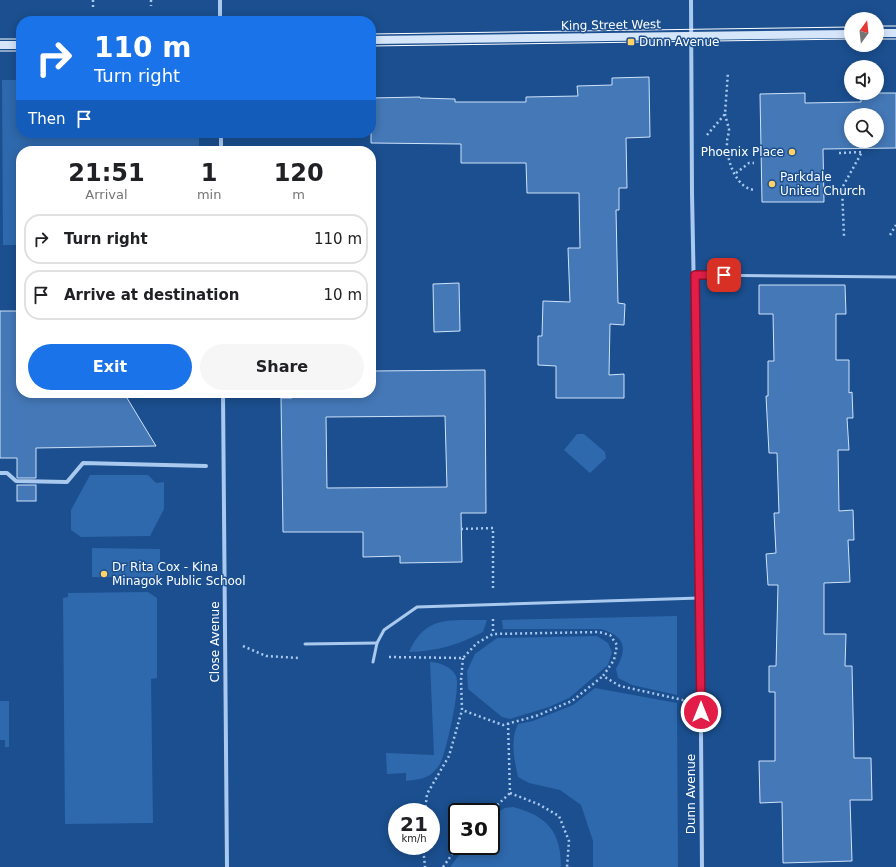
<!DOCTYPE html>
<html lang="en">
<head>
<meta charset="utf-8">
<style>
	:root { --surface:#fff; --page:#f6f6f6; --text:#202124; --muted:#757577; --line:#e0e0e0; --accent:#1a73e8 }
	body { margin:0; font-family:"DejaVu Sans",sans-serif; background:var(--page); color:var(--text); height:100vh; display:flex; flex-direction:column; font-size:15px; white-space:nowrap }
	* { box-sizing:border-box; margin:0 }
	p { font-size:13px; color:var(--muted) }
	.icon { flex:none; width:22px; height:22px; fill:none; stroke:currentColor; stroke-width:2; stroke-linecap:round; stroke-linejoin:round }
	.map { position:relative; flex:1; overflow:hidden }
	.drawer { position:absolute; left:16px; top:146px; width:360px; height:252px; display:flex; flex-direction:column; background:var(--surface); border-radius:16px; box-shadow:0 2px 10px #0003 }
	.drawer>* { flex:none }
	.banner { position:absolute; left:16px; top:16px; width:360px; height:122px; border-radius:16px; box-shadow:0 2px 10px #0003; background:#1a73e8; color:#fff; overflow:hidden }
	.needle { width:26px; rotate:15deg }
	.fabs { position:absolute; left:844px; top:12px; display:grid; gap:8px }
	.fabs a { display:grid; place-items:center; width:40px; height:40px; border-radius:50%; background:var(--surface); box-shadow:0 2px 10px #0003; font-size:20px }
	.speed { position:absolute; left:388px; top:803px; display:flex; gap:8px; font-size:20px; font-weight:700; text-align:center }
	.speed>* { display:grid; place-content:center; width:52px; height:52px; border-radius:50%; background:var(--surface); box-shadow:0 2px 10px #0003; line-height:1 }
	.speed small { font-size:10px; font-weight:400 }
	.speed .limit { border:2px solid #111; border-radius:6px; background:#fff; color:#111 }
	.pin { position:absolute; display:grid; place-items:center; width:34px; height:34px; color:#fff; margin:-17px; border-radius:8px; box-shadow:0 2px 6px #0006 }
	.me { position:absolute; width:44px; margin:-22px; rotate:0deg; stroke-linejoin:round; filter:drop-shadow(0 0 3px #0008) }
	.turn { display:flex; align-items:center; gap:14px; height:84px; padding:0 12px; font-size:18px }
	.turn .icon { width:52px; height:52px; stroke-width:2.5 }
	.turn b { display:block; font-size:28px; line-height:34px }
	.then { display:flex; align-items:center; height:38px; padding:0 12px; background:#0003; gap:8px; font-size:15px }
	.eta { display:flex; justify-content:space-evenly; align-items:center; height:68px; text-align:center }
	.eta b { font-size:24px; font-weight:700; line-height:28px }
	.cta { display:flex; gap:8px; margin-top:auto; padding:8px 12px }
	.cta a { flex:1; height:46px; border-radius:24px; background:var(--accent); color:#fff; font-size:16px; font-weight:700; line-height:46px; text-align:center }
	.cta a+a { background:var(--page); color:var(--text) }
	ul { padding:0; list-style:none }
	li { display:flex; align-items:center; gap:12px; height:50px; margin:0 8px 6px; padding:0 4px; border:2px solid var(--line); border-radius:16px }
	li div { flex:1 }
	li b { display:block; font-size:15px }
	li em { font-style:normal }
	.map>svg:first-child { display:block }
	.green { fill:#2e69ad }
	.building { fill:#4478b7; stroke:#cfe3fa; fill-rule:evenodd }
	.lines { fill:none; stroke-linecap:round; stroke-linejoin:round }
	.path { stroke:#a9c9ee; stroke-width:2.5; stroke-dasharray:2 3; stroke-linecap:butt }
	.lane { stroke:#a9c9ee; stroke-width:3 }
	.street { stroke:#a9c9ee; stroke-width:4 }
	.secondary { stroke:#d6e6fa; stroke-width:8 }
	.tram { stroke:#fff; stroke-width:1 }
	.route-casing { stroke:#92132f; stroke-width:10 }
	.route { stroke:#e11d48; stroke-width:7 }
	.poi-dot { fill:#ffd166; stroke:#1b4f8f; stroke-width:1.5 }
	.labels { text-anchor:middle; stroke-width:3; stroke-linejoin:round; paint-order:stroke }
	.street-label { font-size:12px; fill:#fff; stroke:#1b4f8f }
	.poi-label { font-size:12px; fill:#fff; stroke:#1b4f8f; text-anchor:start }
</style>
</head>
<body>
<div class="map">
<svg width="896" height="867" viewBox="0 0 896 867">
	<rect width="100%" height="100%" fill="#1b4f8f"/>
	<!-- green -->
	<g class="green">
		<polygon points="2,80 21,80 21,133 199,133 199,151 21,151 21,245 3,245"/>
		<polygon points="577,434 584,434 605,452 606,458 590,473 564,450"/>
		<polygon points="90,475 148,475 156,483 164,482 164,509 150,536 81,537 71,530 71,510"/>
		<polygon points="92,548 160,549 160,577 92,577"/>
		<polygon points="148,592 157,598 157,678 151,679 153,823 65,824 63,598 68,597 68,593"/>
		<path d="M677,616V695L632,685L618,678L616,669C628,648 625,636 601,629H503L502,620Z"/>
		<path d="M487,620L483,632C458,645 438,651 409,652C426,614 451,621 487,620Z"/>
		<polygon points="597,636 608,643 612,652 608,665 569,698 549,707 510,719 502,717 468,689 467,671 475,654 497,638"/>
		<path d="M430,662C439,662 452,667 456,676C461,687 446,753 440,764C438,767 433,773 430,775C424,779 413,780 406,781V773L387,774L386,753L434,755Z"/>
		<path d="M595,688L677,703L678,867H593V841L581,805L560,790L529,783L518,777C514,759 510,740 518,724L533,721L573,705Z"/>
		<polygon points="0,701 9,701 9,747 5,747 5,740 0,740"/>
		<path d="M513,807C547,816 561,831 561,867H450L466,846H491V818L504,808Z"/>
	</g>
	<!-- building -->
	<g class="building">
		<polygon points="649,77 650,137 626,138 627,188 619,188 619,210 616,210 618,303 625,304 624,325 610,324 609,375 624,374 624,398 556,398 556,366 538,365 538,336 542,336 543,301 570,302 568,248 580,248 579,193 527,193 526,163 461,163 461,144 371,143 371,98 420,97 420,98 455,99 455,102 526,102 526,97 578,96 577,86 612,85 612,78"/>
		<path d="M805,93V103L861,102V95H866V93H896V148L823,149L824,202H762L760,94ZM851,115H877V141H851Z"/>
		<polygon points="459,283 460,331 434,332 433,284"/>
		<polygon points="759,285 845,285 846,314 836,314 836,360 849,360 849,393 852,392 853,418 847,418 849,450 838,450 839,511 853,510 854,540 848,540 850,582 824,583 824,634 846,634 845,666 852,666 854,758 871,758 872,800 850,800 852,861 783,863 782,802 760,803 759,761 775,761 775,692 769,692 769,666 776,666 778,585 768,585 766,554 776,553 774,513 779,513 777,453 769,453 766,396 768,396 768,361 774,361 773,314 759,314"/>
		<polygon points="0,311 21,311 21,393 124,393 156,446 36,448 36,478 17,478 17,458 0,458"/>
		<path d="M485,370L486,513H461L462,562L400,563V556L363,557V532H283L281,398H292V393H371V371ZM445,416L447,487L327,488L326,417Z"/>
		<rect x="17" y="485" width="19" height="16"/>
	</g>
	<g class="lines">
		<!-- path -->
		<g class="path">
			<polyline points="93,0 93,9"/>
			<polyline points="151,0 151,6"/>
			<path d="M725,114C726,119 728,125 729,129C729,134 727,138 727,142C726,159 736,190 756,190"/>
			<polyline points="707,135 725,114 728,72"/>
			<polyline points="839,153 862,152 842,188 844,236"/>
			<polyline points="736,173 749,163 754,163"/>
			<polyline points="890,235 896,225"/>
			<polyline points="461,529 493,528 493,590"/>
			<polyline points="493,619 493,634"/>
			<polyline points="243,646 266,656 298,658"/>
			<polyline points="389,657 463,658 477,643 493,634 599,632 610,635 617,645 614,660 603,676 620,686 683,700 687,699"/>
			<polyline points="463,658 461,680 462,710 503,725 536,716 572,701 603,676"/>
			<polyline points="508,723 510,793 538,804 559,816 569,841 567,867"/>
			<polyline points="425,812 427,794 449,756 462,710"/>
			<polyline points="490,812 510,793"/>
			<polyline points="423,846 425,867"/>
			<polyline points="443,867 458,846"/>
		</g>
		<!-- lane -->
		<g class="lane">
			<polyline points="695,275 896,277"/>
			<polyline points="305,644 377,643"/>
			<polyline points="373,662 377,643 384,630 417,607 700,598"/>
		</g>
		<!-- street -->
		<g class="street">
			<polyline points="220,0 220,21"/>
			<polyline points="691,0 692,194 700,598 702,867"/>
			<polyline points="221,133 221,151"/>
			<polyline points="223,393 227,867"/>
			<polyline points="0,473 7,473 16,481 67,482 83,463 206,466"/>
		</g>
		<!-- secondary -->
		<g class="secondary">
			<polyline points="877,33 896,33"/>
			<polyline points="371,40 851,34"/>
			<polyline points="0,45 21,45"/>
		</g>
		<!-- tram -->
		<g class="tram">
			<polyline points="877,26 896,26"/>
			<polyline points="371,34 851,27"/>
			<polyline points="0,39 21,39"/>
			<polyline points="877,39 896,39"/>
			<polyline points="371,46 851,39"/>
			<polyline points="0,51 21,51"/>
		</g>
	</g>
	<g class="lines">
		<defs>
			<polyline id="route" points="701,712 695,275 724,275"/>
		</defs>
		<!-- route casing -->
		<use href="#route" class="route-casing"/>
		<!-- route -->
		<use href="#route" class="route"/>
	</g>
	<!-- markers -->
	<g class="poi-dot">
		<rect x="627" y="38" width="8" height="8" rx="2"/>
		<circle cx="792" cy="152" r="4"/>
		<circle cx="772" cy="184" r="4"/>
		<circle cx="104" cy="574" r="4"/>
	</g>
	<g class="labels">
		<!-- street labels -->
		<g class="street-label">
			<text transform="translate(611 25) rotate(-1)" y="4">King Street West</text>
			<text transform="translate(215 642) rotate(-90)" y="4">Close Avenue</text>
			<text transform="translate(691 794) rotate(-90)" y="4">Dunn Avenue</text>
		</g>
		<!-- poi labels -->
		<g class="poi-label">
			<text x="639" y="46">Dunn Avenue</text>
			<text x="784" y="156" text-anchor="end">Phoenix Place</text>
			<text x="780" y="181">Parkdale<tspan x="780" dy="14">United Church</tspan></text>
			<text x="112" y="571">Dr Rita Cox - Kina<tspan x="112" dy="14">Minagok Public School</tspan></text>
		</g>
	</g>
</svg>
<div class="fabs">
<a><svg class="needle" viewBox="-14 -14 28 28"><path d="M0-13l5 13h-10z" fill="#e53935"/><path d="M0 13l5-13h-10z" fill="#757577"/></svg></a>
<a><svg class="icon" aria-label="sound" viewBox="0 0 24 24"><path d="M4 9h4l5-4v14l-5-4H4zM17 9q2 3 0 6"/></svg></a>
<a><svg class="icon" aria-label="search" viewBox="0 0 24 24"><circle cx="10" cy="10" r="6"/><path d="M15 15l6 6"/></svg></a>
</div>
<div class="speed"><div>21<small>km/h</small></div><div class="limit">30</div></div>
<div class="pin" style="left:724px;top:275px;background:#d93025"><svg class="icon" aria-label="arrive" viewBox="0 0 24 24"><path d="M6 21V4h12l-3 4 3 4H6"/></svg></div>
<svg class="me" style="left:701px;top:712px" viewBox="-20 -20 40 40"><circle r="17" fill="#e11d48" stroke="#fff" stroke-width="3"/><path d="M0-11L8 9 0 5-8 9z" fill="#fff"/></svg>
<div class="banner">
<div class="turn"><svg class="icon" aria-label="right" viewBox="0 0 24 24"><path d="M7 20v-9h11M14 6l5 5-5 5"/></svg><div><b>110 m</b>Turn right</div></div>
<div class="then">Then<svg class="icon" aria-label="arrive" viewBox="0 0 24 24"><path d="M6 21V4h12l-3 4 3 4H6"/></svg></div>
</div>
<section class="drawer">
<div class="eta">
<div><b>21:51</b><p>Arrival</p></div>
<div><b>1</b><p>min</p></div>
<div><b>120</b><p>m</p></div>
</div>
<ul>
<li><svg class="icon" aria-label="right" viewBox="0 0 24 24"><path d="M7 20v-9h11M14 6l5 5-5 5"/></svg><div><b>Turn right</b></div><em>110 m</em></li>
<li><svg class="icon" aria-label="arrive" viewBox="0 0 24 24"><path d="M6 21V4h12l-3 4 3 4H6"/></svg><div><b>Arrive at destination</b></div><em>10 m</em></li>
</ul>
<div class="cta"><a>Exit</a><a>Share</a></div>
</section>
</div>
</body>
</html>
